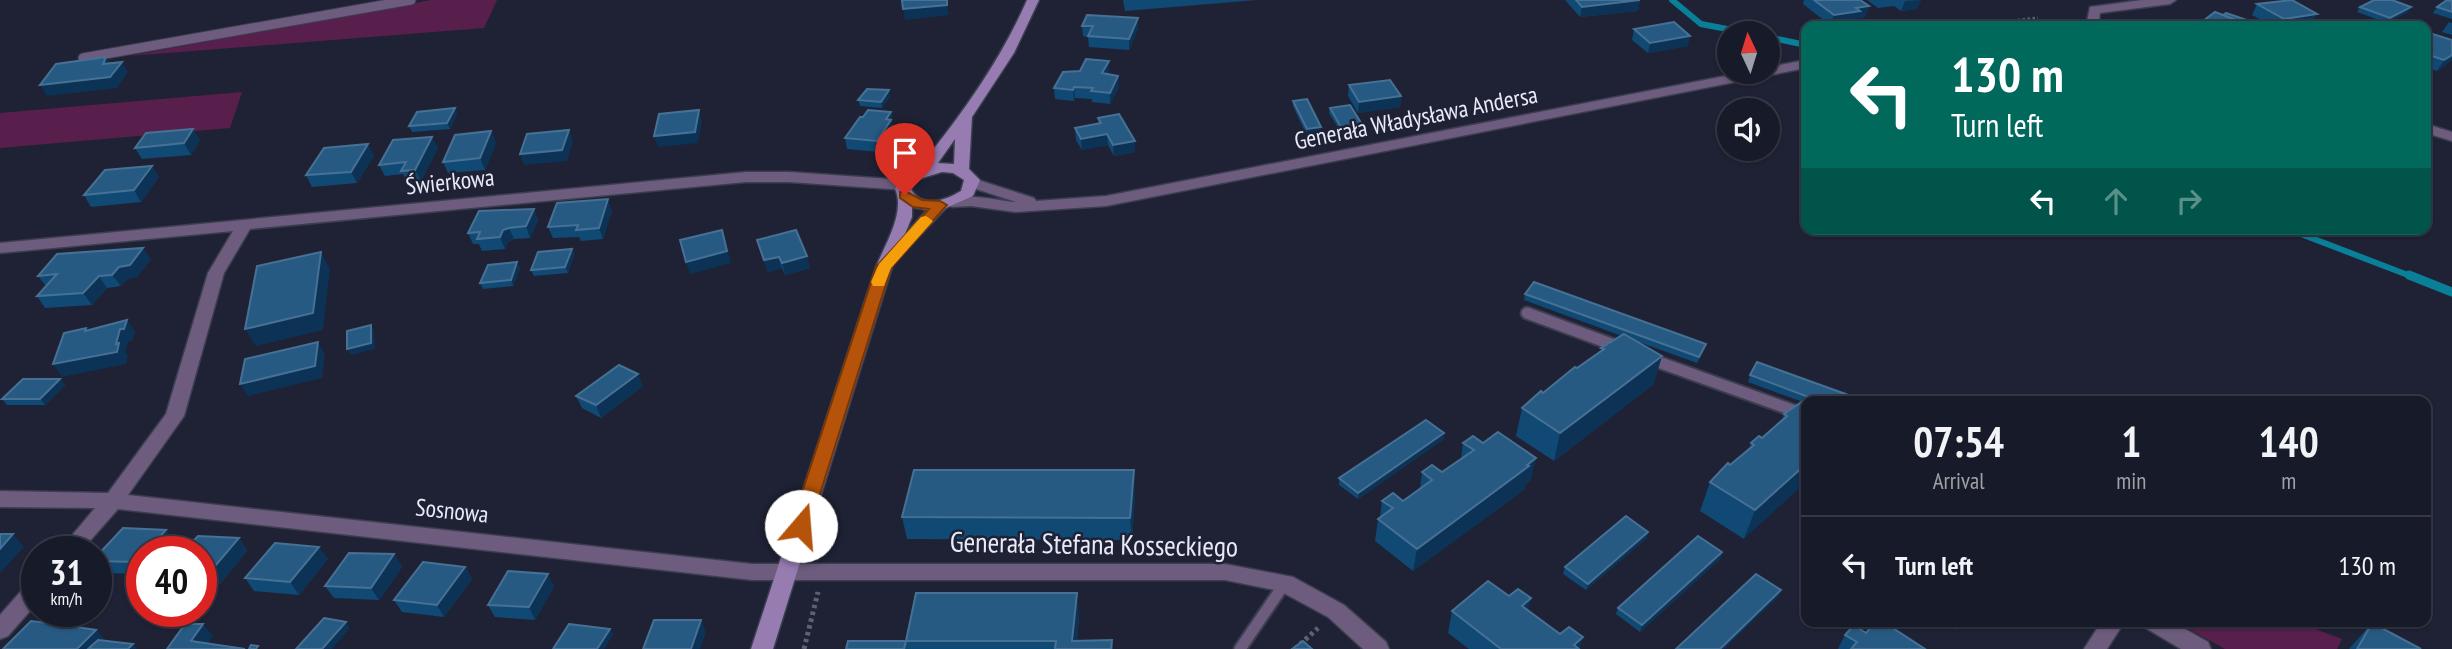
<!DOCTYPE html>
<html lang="en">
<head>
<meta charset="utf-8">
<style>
	:root { --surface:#171a28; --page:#242734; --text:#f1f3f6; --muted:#9ea1a8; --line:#363845 }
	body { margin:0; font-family:"PT Sans Narrow",sans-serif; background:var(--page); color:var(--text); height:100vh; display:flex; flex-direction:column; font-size:26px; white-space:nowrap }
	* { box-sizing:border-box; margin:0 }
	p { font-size:23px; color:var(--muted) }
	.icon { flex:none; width:38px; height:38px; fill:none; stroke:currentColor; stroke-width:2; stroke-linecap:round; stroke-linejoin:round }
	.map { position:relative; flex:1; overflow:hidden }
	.side { position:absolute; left:1801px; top:396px; width:630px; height:231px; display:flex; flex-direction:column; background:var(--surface); border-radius:14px; box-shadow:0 2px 5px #0004,0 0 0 2px var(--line) }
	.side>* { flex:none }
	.guide { position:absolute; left:1801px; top:21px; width:630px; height:214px; border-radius:14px; box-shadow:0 2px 5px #0004,0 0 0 2px var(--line); background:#00695c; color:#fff; overflow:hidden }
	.needle { width:46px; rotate:356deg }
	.controls { position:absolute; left:1717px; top:21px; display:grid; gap:14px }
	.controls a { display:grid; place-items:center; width:63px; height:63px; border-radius:50%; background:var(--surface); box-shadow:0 2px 5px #0004,0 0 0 2px var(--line); font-size:35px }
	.speed { position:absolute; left:21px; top:536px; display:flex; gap:14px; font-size:35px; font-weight:700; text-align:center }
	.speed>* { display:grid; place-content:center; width:91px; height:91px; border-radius:50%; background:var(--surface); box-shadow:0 2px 5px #0004,0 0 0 2px var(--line); line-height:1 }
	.speed small { font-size:18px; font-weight:400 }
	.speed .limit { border:10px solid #d22; background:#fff; color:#111 }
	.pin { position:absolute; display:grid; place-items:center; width:60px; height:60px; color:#fff; margin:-72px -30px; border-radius:50% 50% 50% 0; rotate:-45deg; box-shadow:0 0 7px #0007 }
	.pin .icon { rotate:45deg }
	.me { position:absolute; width:77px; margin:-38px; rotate:18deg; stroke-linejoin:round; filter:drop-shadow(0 0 5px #0008) }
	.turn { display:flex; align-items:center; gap:24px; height:147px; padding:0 35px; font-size:32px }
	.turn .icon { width:91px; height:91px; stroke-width:2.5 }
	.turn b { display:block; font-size:49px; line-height:60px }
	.lanes { display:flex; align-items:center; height:66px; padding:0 35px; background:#0003; justify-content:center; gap:35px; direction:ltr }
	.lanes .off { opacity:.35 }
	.eta { display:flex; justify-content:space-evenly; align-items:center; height:119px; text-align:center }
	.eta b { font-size:42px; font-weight:800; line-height:49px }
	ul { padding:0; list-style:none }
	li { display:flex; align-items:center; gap:21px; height:98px; padding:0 35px; border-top:2px solid var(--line) }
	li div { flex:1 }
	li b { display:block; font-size:26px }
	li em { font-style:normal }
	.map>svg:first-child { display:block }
	.green { fill:#581f4c }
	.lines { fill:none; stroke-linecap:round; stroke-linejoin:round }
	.stream-far1 { stroke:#0a7f98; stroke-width:6 }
	.stream { stroke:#0a7f98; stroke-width:9 }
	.lane-far1-casing { stroke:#3b3e50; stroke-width:11 }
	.lane-casing { stroke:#3b3e50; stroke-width:15 }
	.street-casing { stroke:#3b3e50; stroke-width:3 }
	.secondary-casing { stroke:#3b3e50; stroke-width:3 }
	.path-far1 { stroke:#5e6172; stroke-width:3.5; stroke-dasharray:2.5 2.5; stroke-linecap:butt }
	.path { stroke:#5e6172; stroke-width:5; stroke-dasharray:3.5 3.5; stroke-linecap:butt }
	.lane-far1 { stroke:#6d5c7d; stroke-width:9 }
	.lane { stroke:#6d5c7d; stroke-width:11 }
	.street { fill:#6d5c7d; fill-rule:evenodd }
	.secondary { fill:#967cb0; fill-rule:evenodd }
	.wall { fill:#104974 }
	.shaded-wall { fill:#0c3255 }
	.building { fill:#275a82; stroke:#467195; stroke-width:2 }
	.route { fill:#b45309; stroke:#753606; stroke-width:2 }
	.slow { fill:#f59e0b }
	.labels { text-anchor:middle; stroke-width:5; stroke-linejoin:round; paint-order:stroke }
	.street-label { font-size:24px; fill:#e8eaf8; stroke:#1f2235 }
	.near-street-label { font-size:28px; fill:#e8eaf8; stroke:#1f2235 }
</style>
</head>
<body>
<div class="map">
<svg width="2452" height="649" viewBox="0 0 2452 649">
	<rect width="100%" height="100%" fill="#1f2235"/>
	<!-- green -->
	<g class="green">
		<polygon points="431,0 497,0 484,28 129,56"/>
		<polygon points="242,92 230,128 0,148 0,113"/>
		<polygon points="2182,621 2294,621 2342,639 2337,649 2225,649 2180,624"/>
	</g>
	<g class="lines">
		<!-- stream-far1 -->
		<g class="stream-far1">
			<polyline points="1672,0 1701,24 1748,33"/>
			<polyline points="1768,37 1806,45"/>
			<polyline points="2288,229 2413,277"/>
		</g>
		<!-- stream -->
		<polyline class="stream" points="2409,275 2452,292"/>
		<defs>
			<polyline id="lane-far1" points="83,58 411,0"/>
			<g id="lane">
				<polyline points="1527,313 1622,348"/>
				<polyline points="1647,358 1806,415"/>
				<polyline points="1240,649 1285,583"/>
			</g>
			<g id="street">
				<polygon points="2142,0 2176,0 2170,4 2100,13 2098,26 2086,26 2090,7"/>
				<polygon points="2061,22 2067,26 2046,26 2047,23"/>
				<path d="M1806,60V68L1106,206L1015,212L971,206L952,207L944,202C957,190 998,201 1016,202L967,186L964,183L967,180L972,178L1034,198L1036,201L1106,196L1746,72H1768V67Z"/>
				<polygon points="2426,124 2452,132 2452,141 2426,133"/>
				<polygon points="746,172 789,172 905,180 913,185 905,190 789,182 746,182 250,229 224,273 184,416 128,495 752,564 1225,564 1293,577 1344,605 1386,642 1389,649 1363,649 1328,617 1280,591 1225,580 752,580 118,509 81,551 59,551 95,508 0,507 0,491 108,493 166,414 208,273 233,231 0,253 0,243"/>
				<polygon points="37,579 37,603 8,636 0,639 0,615 29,582"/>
				<polygon points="2102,621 2125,621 2107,649 2084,649"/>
				<polygon points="2141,621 2171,621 2208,642 2211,649 2181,649 2144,627"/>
			</g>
			<path id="secondary" d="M1027,0H1039L1014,53L972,117L969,169L980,180L973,196L946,208L893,264L773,649H751L876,267C884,246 906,212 895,189C906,173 920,166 932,151C969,104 1003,55 1027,0ZM955,139L954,164L938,163ZM942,172L953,173L964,180L961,191C946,200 921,209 911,189L916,180ZM912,207L927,210L905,234L912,217Z"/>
		</defs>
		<!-- lane-far1 casing -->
		<use href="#lane-far1" class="lane-far1-casing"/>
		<!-- lane casing -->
		<use href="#lane" class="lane-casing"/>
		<!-- street casing -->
		<use href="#street" class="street-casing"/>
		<!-- secondary casing -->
		<use href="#secondary" class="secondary-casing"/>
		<!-- path-far1 -->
		<g class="path-far1">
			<polyline points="2129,23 2139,26"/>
			<polyline points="1973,26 2038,18"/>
		</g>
		<!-- path -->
		<g class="path">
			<polyline points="804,649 818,592"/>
			<polyline points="1295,649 1318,628"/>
		</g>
		<!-- lane-far1 -->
		<use href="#lane-far1" class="lane-far1"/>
		<!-- lane -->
		<use href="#lane" class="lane"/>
		<!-- street -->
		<use href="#street" class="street"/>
		<!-- secondary -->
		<use href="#secondary" class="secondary"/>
	</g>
	<!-- wall -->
	<g class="wall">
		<polygon points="1123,0 1257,0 1125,11"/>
		<polygon points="1565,0 1640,0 1638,11 1580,17"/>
		<polygon points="1804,0 1860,0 1869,6 1865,17 1857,18 1856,21 1830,25 1803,4"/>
		<polygon points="1867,0 1921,0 1917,9 1901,11 1894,6 1878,8"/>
		<polygon points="2452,1 2452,19 2433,13 2437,7"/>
		<polygon points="2257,4 2311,24 2297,26 2272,26 2252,15"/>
		<polygon points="2360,7 2408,12 2387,23 2357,12"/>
		<polygon points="2449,22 2452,23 2452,35 2442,32"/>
		<polygon points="1082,26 1138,29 1129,50 1089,47 1088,37 1083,36"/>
		<polygon points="1634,29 1688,46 1648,53 1632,40"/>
		<polygon points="2426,32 2452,60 2437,71 2426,67"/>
		<polygon points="1109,61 1109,71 1108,74 1119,87 1110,104 1092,102 1092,99 1075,98 1074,101 1055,99 1054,88 1080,71"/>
		<polygon points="1349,85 1401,96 1400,107 1358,113 1348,96"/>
		<polygon points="890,96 882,108 860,106 858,100"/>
		<polygon points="1293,101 1321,127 1320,133 1306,134 1293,106"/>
		<polygon points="1330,108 1362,132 1342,134 1329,113"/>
		<polygon points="891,112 893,131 879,152 847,149 845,138 863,117"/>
		<polygon points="457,114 450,129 412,132 409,126"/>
		<polygon points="1098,118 1135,141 1135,152 1114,156 1108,145 1082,150 1076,140 1075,128 1098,124"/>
		<polygon points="491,131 496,143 485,170 448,173 443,162"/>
		<polygon points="200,140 191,155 142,159 135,148"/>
		<polygon points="438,148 421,181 407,182 403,174 385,176 379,165"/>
		<polygon points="374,156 357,183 312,187 306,175"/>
		<polygon points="152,166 159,177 141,202 91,207 84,195"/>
		<polygon points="534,209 538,220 530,238 514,239 508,242 505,249 482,251 479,244 473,244 468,233"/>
		<polygon points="612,211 603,239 581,241 579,237 553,238 548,227"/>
		<polygon points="757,240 807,256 810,268 785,275 782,268 768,272"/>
		<polygon points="572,249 574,255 568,273 534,276 531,270"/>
		<polygon points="151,259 137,277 127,279 121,286 107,288 92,305 45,308 37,296 46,286 38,276"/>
		<polygon points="520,268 513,286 483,289 480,283"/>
		<polygon points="1525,294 1706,344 1704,350 1697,363 1636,341 1654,384 1554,461 1516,436 1522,408 1601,351 1601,348 1622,336 1524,300"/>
		<polygon points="1750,375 1865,401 1806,401 1744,539 1700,511 1710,482 1749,449 1751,443 1762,438 1782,420 1784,414 1803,402 1748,382"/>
		<polygon points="60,379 65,385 45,405 7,405 2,399"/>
		<polygon points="643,386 601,418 582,408 576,396"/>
		<polygon points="1444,433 1444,439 1358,499 1339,485 1339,478"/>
		<polygon points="1463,443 1531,480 1525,485 1525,489 1413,571 1375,541 1378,519 1380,517 1382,501 1403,501 1420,489 1422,472 1442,472 1461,459"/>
		<polygon points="1135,493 1132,540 907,539 902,517"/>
		<polygon points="239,538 247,551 220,584 201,583 201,551"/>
		<polygon points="1647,538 1586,590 1563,574 1565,567"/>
		<polygon points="176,542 142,551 142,574 104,573 96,564 96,557"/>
		<polygon points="1722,552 1720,559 1640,632 1616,614 1618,608"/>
		<polygon points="394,554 402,567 379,600 334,598 325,586"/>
		<polygon points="328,559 299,595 254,591 245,578"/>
		<polygon points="465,567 472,579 444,617 402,612 394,600"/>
		<polygon points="554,586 535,620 495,617 488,605"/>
		<polygon points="1528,610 1560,634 1583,637 1579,649 1469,649 1448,633 1452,611"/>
		<polygon points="1079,616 1077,641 1112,640 1113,649 846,649"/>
		<polygon points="1943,621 1965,621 1957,630"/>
		<polygon points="2372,623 2421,649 2349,649"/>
		<polygon points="1866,633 1925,649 1838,649 1845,635"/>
	</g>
	<!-- shaded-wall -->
	<g class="shaded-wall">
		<polygon points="1640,0 1638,11 1580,17 1582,7"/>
		<polygon points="1921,0 1917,9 1901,11 1905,1"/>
		<polygon points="947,5 949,15 905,20 903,9"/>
		<polygon points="1869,6 1865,17 1857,18 1856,21 1830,25 1834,15 1856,8"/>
		<polygon points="2411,7 2408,12 2387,23 2390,18"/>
		<polygon points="2317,14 2311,24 2297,26 2280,26 2284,19"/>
		<polygon points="1138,18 1138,29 1129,50 1129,39"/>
		<polygon points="1690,36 1688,46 1648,53 1650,43"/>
		<polygon points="2452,55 2452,60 2437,71 2444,60"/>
		<polygon points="106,57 113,68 103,64"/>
		<polygon points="1109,61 1109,71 1103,83 1102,73"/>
		<polygon points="122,62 128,72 117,88 47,96 40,85"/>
		<polygon points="1118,76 1119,87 1110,104 1110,93"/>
		<polygon points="1074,87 1075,98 1074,101 1073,90"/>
		<polygon points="889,90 890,96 882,108 881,102"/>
		<polygon points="1401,96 1400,107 1358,113 1359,102"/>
		<polygon points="455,108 457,114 450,129 447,123"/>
		<polygon points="699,110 702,121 698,143 658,147 654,136"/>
		<polygon points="891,112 893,131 879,152 877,141 886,119"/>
		<polygon points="1363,126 1362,132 1342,134 1342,129"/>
		<polygon points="1321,127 1320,133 1306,134 1307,129"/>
		<polygon points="193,129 200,140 191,155 184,143"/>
		<polygon points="569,130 573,141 567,161 524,165 520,154"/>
		<polygon points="491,131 496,143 485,170 480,158"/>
		<polygon points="1107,134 1108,145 1082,150 1081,139"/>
		<polygon points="432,137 438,148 421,181 415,170"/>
		<polygon points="1135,141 1135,152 1114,156 1113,145"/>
		<polygon points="368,144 374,156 357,183 351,172"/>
		<polygon points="152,166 159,177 141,202 134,190"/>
		<polygon points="608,199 612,211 603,239 599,228"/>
		<polygon points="534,209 538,220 530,238 526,226"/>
		<polygon points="509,228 514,239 508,242 505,249 500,237 503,230"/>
		<polygon points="722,230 731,263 690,274 686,262"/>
		<polygon points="143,248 151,259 137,277 127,279 121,286 112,275 119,267"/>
		<polygon points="572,249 574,255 568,273 565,267"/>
		<polygon points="321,252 330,269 323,330 256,346 245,329"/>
		<polygon points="807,256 810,268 785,275 782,263"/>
		<polygon points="779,257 782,268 768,272 764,260"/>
		<polygon points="517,262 520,268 513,286 511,280"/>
		<polygon points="99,276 107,288 92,305 83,293"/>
		<polygon points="127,320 135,332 132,341 129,341 125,352 128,355 126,364 62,377 53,364 116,344 120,329"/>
		<polygon points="371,325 374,331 375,349 351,355 347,349"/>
		<polygon points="318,342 325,354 322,378 248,396 240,384"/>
		<polygon points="1662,356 1654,384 1554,461 1560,433"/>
		<polygon points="638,374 643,386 601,418 596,405"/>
		<polygon points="60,379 65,385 45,405 40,399"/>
		<polygon points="1444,433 1444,439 1358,499 1358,493"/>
		<polygon points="1536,458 1531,480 1525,485 1525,489 1413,571 1417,549"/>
		<polygon points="1806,464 1806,482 1744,539 1755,510"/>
		<polygon points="1134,470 1135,493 1132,540 1130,518"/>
		<polygon points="166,530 176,542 168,551 147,551"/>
		<polygon points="1648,532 1647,538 1586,590 1588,584"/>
		<polygon points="13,534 24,547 0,573 0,549"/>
		<polygon points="239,538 247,551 220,584 210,572"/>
		<polygon points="319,547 328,559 299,595 290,582"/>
		<polygon points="1722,552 1720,559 1640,632 1642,625"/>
		<polygon points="394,554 402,567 379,600 371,588"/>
		<polygon points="465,567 472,579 444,617 437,605"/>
		<polygon points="548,574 554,586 535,620 529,607"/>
		<polygon points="1781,590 1778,597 1724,649 1720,649"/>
		<polygon points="1077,593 1079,616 1076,649 1072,641"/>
		<polygon points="1531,598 1526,621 1522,606"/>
		<polygon points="68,620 79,633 63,625"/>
		<polygon points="701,620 706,632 700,649 691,649"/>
		<polygon points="346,622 350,628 332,649 322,649"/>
		<polygon points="203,624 213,636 204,649 191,641"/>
		<polygon points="610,629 613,635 604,649 597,649"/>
		<polygon points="96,630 107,642 100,649 77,649"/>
		<polygon points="1583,637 1579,649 1574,645"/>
		<polygon points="133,644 137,649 128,649"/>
	</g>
	<!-- building -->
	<g class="building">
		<polygon points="902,0 947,0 947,5 903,9"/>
		<polygon points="1576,0 1640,0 1582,7"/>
		<polygon points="1814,0 1860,0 1869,6 1856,8 1860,11 1834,15"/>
		<polygon points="2292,0 2317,14 2284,19 2257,4"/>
		<polygon points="2374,0 2392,0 2411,7 2390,18 2360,7"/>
		<polygon points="2447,0 2452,1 2452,12 2437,7"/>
		<polygon points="2215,12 2253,26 2204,26 2199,24"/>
		<polygon points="2226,13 2250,21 2246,24 2223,15"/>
		<polygon points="1087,15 1138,18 1129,39 1088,36 1093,26 1082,26"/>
		<polygon points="1674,22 1690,36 1650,43 1634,29"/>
		<polygon points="2426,32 2452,40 2452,55 2444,60 2426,54"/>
		<polygon points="106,57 103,64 122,62 110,77 40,85 56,64"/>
		<polygon points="1086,59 1109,61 1102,73 1118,76 1110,93 1091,91 1093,88 1074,87 1073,90 1054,88 1063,72 1080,71"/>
		<polygon points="1390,80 1401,96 1359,102 1349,85"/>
		<polygon points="867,89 889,90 881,102 858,100"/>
		<polygon points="1307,99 1321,127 1307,129 1293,101"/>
		<polygon points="1350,105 1363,126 1342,129 1330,108"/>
		<polygon points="455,108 447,123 409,126 417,112"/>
		<polygon points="699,110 695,132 654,136 659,114"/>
		<polygon points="868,110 891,112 886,119 891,120 877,141 845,138 860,117 863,117"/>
		<polygon points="1119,114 1135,141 1113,145 1107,134 1081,139 1075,128 1101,123 1098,118"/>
		<polygon points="193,129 184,143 135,148 146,133"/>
		<polygon points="569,130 562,150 520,154 527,134"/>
		<polygon points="491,131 480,158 443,162 455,135"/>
		<polygon points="432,137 415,170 401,171 406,162 379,165 393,140"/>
		<polygon points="368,144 351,172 306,175 324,148"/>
		<polygon points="152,166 134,190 84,195 105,170"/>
		<polygon points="608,199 599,228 576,230 578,225 548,227 557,203"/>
		<polygon points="534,209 526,226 509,228 503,230 500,237 477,239 480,232 468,233 479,211"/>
		<polygon points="722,230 727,251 686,262 680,240"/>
		<polygon points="796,230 807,256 782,263 779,257 764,260 757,240"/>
		<polygon points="143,248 130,265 119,267 112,275 99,276 83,293 37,296 57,274 38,276 57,254"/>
		<polygon points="572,249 565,267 531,270 538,252"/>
		<polygon points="321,252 313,313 245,329 257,266"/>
		<polygon points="517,262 511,280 480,283 488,265"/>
		<polygon points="1534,282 1706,344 1699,357 1525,294"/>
		<polygon points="127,320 124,329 120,329 116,344 119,343 117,352 53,364 64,333 86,328 85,331"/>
		<polygon points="371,325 371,343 347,349 347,331"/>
		<polygon points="1624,334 1662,356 1560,433 1522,408 1541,391 1543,393 1575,367 1577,368 1604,349 1601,348"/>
		<polygon points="318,342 315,366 240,384 245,359"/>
		<polygon points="1757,362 1865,401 1819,401 1750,375"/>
		<polygon points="619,365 638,374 596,405 576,396"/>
		<polygon points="23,379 60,379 40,399 2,399"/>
		<polygon points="1806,399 1809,401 1806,401 1806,464 1755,510 1710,482 1728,463 1730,465 1754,445 1751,443 1759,436 1762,438 1787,416 1784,414"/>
		<polygon points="1426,420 1444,433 1358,493 1339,478"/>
		<polygon points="1498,432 1536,458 1527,465 1529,466 1417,549 1378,519 1393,508 1382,501 1393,493 1403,501 1432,480 1422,472 1432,465 1442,472 1474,450 1463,443 1473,436 1483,443"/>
		<polygon points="914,470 1134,470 1130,518 902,517"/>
		<polygon points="1626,516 1648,532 1588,584 1565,567"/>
		<polygon points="123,528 166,530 147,551 142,551 142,558 138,562 96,561 96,557"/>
		<polygon points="0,534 13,534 0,549"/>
		<polygon points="198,536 239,538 210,572 201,571 201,551 184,551"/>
		<polygon points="1698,536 1722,552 1642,625 1618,608"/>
		<polygon points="275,543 319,547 290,582 245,578"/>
		<polygon points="349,553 394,554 371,588 325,586"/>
		<polygon points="423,562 465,567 437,605 394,600"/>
		<polygon points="508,571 548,574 529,607 488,605"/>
		<polygon points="1756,574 1781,590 1720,649 1676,649"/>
		<polygon points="1488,581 1509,596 1518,589 1531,598 1522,606 1560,634 1569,627 1583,637 1574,645 1579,649 1501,649 1452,611"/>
		<polygon points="916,593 1077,593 1072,641 1112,640 1111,649 1055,649 1056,641 906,641 904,649 846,649 848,641 906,641"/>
		<polygon points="324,618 346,622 322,649 296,649"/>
		<polygon points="61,619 68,620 63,625 96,630 77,649 3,649 31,621 56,624"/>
		<polygon points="654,620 701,620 691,649 643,649"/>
		<polygon points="1876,621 1882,621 1925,649 1851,649 1857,642 1845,635 1854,625 1866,633"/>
		<polygon points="2372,623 2421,649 2357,649"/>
		<polygon points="185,624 203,624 191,641 245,649 167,649"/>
		<polygon points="569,624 610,629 597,649 553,649"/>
		<polygon points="98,640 133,644 128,649 88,649"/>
		<polygon points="1303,641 1312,649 1292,649"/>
		<polygon points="251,645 258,646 256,649 249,649"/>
	</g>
	<!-- route -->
	<polygon class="route" points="905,191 922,200 940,201 947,205 891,268 810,526 807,531 794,531 791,526 876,267 929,209 913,207 900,198 900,192"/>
	<!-- slow -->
	<polygon class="slow" points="926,216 933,221 891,268 884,286 873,286 871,282 879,264 921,217"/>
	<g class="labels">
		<!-- street labels -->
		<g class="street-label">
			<text transform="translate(1416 118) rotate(-11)" y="8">Generała Władysława Andersa</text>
			<text transform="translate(450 182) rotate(-6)" y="8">Świerkowa</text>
			<text transform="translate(452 511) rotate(6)" y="8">Sosnowa</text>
		</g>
		<!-- near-street labels -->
		<g class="near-street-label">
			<text transform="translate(1094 544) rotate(1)" y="10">Generała Stefana Kosseckiego</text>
		</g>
	</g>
</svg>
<div class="controls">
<a><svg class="needle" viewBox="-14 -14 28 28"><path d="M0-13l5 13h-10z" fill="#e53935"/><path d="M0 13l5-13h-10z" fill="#9ea1a8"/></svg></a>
<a><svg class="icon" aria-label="sound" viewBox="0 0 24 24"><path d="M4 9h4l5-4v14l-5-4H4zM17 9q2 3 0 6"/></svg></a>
</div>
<div class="speed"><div>31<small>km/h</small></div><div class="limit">40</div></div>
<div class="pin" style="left:905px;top:195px;background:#d93025"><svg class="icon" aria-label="arrive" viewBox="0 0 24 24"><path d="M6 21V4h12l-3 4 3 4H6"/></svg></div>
<svg class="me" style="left:801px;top:526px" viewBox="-20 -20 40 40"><circle r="19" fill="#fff"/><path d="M0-13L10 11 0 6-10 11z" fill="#b45309"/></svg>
<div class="guide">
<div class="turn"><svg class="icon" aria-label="left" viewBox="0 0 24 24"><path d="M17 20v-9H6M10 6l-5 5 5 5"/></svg><div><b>130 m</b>Turn left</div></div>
<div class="lanes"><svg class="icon" aria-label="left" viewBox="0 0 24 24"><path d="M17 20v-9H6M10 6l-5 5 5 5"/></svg><svg class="icon off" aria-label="ahead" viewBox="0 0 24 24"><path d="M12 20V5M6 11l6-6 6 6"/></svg><svg class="icon off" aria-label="right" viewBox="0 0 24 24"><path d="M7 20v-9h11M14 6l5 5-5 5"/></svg></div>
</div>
<section class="side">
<div class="eta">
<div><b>07:54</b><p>Arrival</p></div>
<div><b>1</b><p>min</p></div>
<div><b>140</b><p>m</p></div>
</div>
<ul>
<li><svg class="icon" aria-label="left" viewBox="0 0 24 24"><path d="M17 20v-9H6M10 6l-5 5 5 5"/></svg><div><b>Turn left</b></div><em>130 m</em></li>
</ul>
</section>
</div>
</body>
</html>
